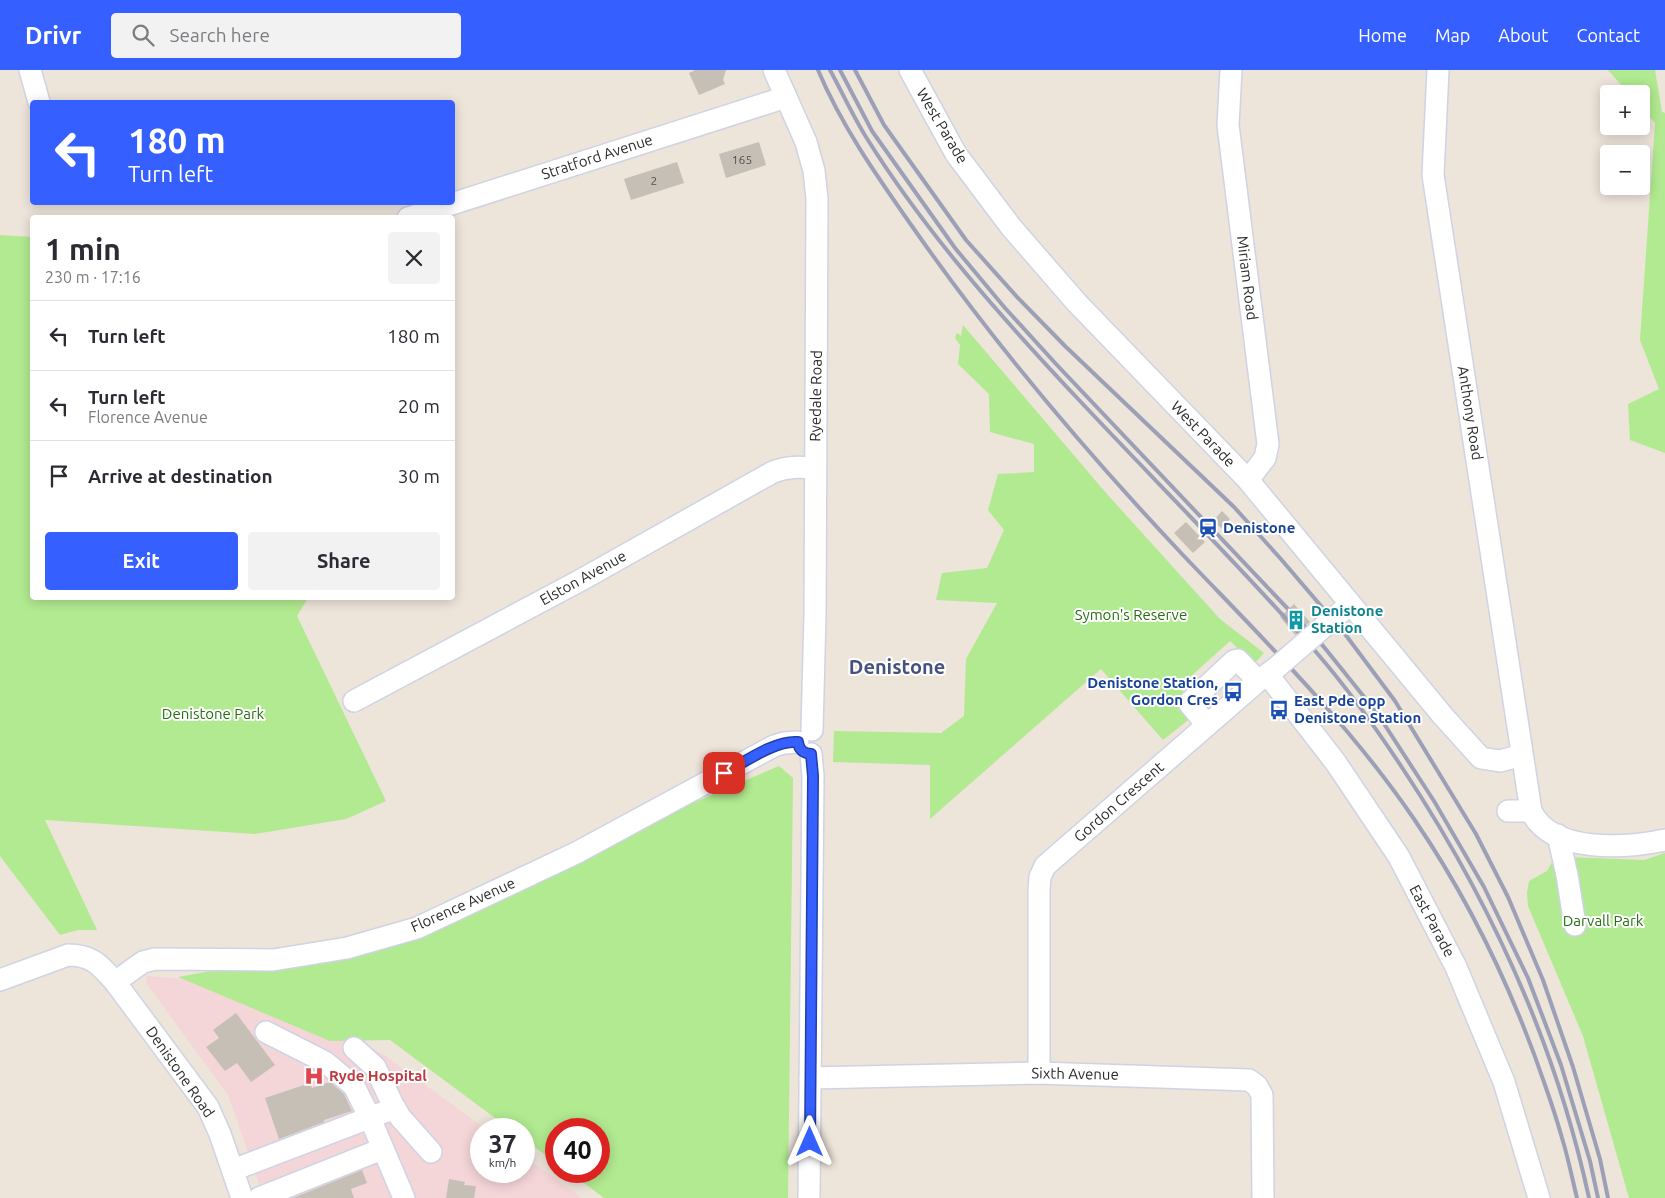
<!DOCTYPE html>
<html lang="en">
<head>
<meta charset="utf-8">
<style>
	:root { --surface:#fff; --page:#f2f2f3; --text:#2b2b33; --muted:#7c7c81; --line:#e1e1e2; --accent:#3560ff }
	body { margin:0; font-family:Ubuntu,sans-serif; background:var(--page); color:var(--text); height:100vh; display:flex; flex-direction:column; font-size:19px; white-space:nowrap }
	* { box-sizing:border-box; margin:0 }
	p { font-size:16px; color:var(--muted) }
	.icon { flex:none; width:28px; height:28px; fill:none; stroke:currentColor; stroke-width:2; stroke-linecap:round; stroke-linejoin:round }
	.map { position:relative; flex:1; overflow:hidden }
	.sheet { position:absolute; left:30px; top:145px; width:425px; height:385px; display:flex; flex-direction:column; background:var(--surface); border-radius:5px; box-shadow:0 2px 12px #0003 }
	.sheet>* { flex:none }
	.banner { position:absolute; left:30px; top:30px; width:425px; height:105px; border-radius:5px; box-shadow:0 2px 12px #0003; background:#3560ff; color:#fff; overflow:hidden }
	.tools { position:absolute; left:1600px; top:15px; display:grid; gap:10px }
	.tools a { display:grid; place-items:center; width:50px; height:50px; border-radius:5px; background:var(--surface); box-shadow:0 2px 12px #0003; font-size:25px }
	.speed { position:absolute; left:470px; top:1048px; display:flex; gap:10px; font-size:25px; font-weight:700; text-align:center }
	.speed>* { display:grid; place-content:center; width:65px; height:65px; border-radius:50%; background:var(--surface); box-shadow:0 2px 12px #0003; line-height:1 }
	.speed small { font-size:12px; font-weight:400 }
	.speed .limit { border:8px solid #d22; background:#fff; color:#111 }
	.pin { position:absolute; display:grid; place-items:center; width:42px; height:42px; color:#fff; margin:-21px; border-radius:10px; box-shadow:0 2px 8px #0006 }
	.me { position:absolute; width:55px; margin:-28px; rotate:0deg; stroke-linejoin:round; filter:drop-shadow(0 0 4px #0008) }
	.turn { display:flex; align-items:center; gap:18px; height:105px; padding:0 15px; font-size:22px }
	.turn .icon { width:65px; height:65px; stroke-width:2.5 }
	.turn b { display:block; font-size:35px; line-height:42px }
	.round { display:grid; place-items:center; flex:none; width:52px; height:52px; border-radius:5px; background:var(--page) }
	.head { display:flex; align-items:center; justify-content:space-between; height:85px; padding:0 15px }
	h1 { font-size:30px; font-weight:700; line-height:38px }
	.action { display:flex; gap:10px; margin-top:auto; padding:10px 15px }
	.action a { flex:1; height:58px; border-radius:5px; background:var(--accent); color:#fff; font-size:20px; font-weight:700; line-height:58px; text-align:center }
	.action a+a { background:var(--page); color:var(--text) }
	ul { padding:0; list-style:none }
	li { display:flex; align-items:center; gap:15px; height:70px; padding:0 15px; border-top:1px solid var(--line) }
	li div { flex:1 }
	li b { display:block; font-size:19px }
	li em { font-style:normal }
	header { display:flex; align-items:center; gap:30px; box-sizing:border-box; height:70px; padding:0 25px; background:var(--accent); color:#fff }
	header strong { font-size:24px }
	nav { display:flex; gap:28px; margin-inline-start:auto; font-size:18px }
	.search { width:350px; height:45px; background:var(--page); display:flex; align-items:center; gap:12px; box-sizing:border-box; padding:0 18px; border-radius:5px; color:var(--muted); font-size:19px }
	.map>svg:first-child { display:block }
	.medical { fill:#f5d6d8 }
	.green { fill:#b1ea90 }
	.building { fill:#c5bfb6 }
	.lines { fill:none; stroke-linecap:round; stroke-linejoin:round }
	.minor-casing { stroke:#cfd3e4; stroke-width:24 }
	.minor { stroke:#fff; stroke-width:21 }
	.rail { stroke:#9ca0b6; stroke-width:4 }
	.minor-bridge-casing { stroke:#cfd3e4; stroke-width:24; stroke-linecap:butt }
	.minor-bridge { stroke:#fff; stroke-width:21 }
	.route-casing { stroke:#223ea6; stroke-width:12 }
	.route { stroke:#3560ff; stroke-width:9 }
	.labels { text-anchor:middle; stroke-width:4; stroke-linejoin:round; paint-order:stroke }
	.number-label { font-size:12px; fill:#514f4d }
	.street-label { font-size:15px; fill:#2a2a2a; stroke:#fff }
	.transit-label { font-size:15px; font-weight:bold; fill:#164399; stroke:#fff; text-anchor:start }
	.culture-label { font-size:15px; font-weight:bold; fill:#0d838f; stroke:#fff; text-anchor:start }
	.park-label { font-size:15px; fill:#286e12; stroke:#fff }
	.health-label { font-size:15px; font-weight:bold; fill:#be3a42; stroke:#fff; text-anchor:start }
	.district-label { font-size:20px; font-weight:bold; fill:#45517f; stroke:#fff }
</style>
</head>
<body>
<header>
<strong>Drivr</strong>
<div class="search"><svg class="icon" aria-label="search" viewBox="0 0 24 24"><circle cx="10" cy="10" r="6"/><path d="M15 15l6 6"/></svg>Search here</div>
<nav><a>Home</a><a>Map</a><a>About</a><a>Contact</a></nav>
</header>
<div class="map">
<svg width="1665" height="1128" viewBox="0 0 1665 1128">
	<rect width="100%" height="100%" fill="#ede4da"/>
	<!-- medical -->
	<polygon class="medical" points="147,906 266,915 387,987 486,1059 481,1059 481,1101 524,1101 524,1086 582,1128 264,1128 228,1025 146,913"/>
	<!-- green -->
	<g class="green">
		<polygon points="1608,0 1655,0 1662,42 1665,43 1665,383 1630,370 1628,334 1659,319 1640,270 1655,53 1641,37 1641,24 1629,24"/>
		<polygon points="0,165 32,167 32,528 308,528 297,546 386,731 346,749 255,764 45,750 97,860 78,860 60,865 0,786"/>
		<polygon points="963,255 1106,423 1220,549 1264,583 1254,594 1230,571 1179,617 1201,640 1163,670 1101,599 930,749 930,695 833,692 834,661 941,663 964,646 966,589 997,533 936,530 942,503 987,498 1004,460 988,440 998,404 1034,402 1034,374 990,362 989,324 958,294 960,275 955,268 957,263 961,266"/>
		<polygon points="779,696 793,708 788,1128 604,1128 568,1101 599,1101 599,1059 556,1059 556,1093 524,1069 524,1059 510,1059 390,970 330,971 178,907 407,865 576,783"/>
		<polygon points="1558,782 1567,787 1644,790 1665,783 1665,1128 1629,1128 1583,966 1528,836 1527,823 1529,811 1547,801"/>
	</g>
	<!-- building -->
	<g class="building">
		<polygon points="695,0 726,0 723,10 725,14 699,25 689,3"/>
		<polygon points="759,72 766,95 726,108 719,84"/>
		<polygon points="677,92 684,113 631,130 624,109"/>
		<polygon points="1222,441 1230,449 1221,458 1213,451"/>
		<polygon points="1186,452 1205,472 1193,483 1174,463"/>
		<polygon points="1294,534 1310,552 1295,565 1280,547"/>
		<polygon points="236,943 275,995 251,1012 237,993 225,1001 206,977 219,968 213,960"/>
		<polygon points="330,1012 344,1024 352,1041 324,1050 324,1052 279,1069 265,1028 310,1013 312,1018"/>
		<polygon points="362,1100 367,1113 351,1119 354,1128 293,1128"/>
		<polygon points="449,1109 465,1112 464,1115 476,1116 474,1128 446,1128"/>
	</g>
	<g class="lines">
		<defs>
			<g id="minor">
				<polyline points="30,0 39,32"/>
				<polyline points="774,0 806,72 814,101 817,129 815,545 812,660"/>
				<polyline points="910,0 956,84 1011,157 1077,233 1248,410 1443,646 1481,688 1500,691 1522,685"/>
				<polyline points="1231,0 1228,55 1268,374 1265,388 1248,410"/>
				<path d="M1438,0L1433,105L1531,741C1551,784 1626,778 1665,770"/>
				<polyline points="408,148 786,27"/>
				<polyline points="1268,605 1336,693 1399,787 1456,897 1504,1012 1539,1128"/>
				<path d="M354,631L581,510L773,402C788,396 800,397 815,398"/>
				<polyline points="1207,655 1189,633 1234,591 1238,590 1258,611"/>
				<polyline points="1508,741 1531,741"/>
				<polyline points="1558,765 1567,805 1575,855"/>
				<path d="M0,910L68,885C92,885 100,895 115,912L208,1037L220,1064L242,1128"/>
				<polyline points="115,912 143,892 155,889 273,890 347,878 417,858 576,783 774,676 784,673 798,672"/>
				<polyline points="266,962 325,992 354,1016 370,1048 404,1128"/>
				<polyline points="354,978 375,997 393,1035 400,1047 431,1082"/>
				<polyline points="1039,1003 1039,819 1040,807 1045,796 1258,611 1276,598"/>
				<polyline points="810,1008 1039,1003 1249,1010 1257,1016 1262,1025 1263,1128"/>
				<polyline points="233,1100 395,1038"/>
				<polyline points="259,1128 382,1079"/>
				<polyline points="809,1128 813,706 811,684"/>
			</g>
		</defs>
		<!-- minor casing -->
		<use href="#minor" class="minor-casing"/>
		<!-- minor -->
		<use href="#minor" class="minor"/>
		<!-- rail -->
		<g class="rail">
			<path d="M818,0C842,57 879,109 914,159C995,275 1086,382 1182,484C1263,569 1348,652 1414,749C1470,831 1513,921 1545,1015C1551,1032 1557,1050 1562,1068C1568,1087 1572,1108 1577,1128"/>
			<path d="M830,0C842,22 853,46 866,67C926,163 1002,248 1079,330C1158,414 1240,496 1316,582C1348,619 1376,658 1403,699C1489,829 1556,975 1589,1128"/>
			<polyline points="840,0 872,61 955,178 1005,238 1056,294 1324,577 1377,643 1434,731 1484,817 1528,908 1561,995 1590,1091 1598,1128"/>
			<polyline points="855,0 884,55 966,170 1017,227 1065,276 1234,437 1280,488 1345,564 1395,631 1476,764 1508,827 1543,910 1573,997 1600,1089 1608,1128"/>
		</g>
		<defs>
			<polyline id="minor-bridge" points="1276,598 1341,542"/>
		</defs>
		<!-- minor-bridge casing -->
		<use href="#minor-bridge" class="minor-bridge-casing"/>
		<!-- minor-bridge -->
		<use href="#minor-bridge" class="minor-bridge"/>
	</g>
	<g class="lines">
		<defs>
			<path id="route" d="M724,703C745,692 775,670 798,672C799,680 803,683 811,684L813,706L810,1072"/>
		</defs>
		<!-- route casing -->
		<use href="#route" class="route-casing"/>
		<!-- route -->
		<use href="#route" class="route"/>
	</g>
	<!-- icons -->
	<defs>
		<symbol id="station-bare" viewBox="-9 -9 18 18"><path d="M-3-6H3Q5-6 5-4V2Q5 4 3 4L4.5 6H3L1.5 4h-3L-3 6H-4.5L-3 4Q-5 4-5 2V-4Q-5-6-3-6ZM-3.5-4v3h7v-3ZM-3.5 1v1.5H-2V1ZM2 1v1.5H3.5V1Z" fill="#1a4fb4" stroke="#fff" stroke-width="2.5" paint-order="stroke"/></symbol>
		<symbol id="building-bare" viewBox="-9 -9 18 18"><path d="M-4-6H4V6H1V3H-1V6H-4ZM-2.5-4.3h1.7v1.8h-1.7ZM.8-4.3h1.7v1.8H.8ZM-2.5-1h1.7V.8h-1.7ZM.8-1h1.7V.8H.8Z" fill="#0f9aa8" stroke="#fff" stroke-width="2.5" paint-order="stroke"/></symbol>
		<symbol id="bus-bare" viewBox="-9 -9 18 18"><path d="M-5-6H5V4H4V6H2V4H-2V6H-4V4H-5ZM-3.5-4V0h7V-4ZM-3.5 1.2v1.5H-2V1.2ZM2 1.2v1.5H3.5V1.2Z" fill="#1a4fb4" stroke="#fff" stroke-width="2.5" paint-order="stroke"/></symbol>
		<symbol id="hospital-bare" viewBox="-9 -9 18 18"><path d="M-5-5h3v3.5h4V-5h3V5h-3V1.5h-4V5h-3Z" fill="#e0444e" stroke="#fff" stroke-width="2.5" paint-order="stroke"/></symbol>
	</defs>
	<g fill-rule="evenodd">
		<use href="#station-bare" x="1194" y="444" width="28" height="28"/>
		<use href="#building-bare" x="1282" y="536" width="28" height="28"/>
		<use href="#bus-bare" x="1219" y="608" width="28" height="28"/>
		<use href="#bus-bare" x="1265" y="626" width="28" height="28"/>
		<use href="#hospital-bare" x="300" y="992" width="28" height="28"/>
	</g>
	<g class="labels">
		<!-- number labels -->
		<g class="number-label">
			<text x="742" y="94">165</text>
			<text x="654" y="115">2</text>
		</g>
		<!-- street labels -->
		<g class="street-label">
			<text transform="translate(942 56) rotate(59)" y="5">West Parade</text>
			<text transform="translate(597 87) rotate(-18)" y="5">Stratford Avenue</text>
			<text transform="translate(1247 208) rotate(83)" y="5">Miriam Road</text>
			<text transform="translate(816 326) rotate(-89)" y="5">Ryedale Road</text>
			<text transform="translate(1470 343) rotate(81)" y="5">Anthony Road</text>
			<text transform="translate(1203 364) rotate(46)" y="5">West Parade</text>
			<text transform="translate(583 508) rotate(-29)" y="5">Elston Avenue</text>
			<text transform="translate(1119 732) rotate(-41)" y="5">Gordon Crescent</text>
			<text transform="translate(463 835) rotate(-24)" y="5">Florence Avenue</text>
			<text transform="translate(1432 851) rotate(62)" y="5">East Parade</text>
			<text transform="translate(180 1002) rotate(55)" y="5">Denistone Road</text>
			<text transform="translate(1075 1004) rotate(1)" y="5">Sixth Avenue</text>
		</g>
		<!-- transit labels -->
		<g class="transit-label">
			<text x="1223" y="463">Denistone</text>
			<text x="1218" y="618" text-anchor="end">Denistone Station,<tspan x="1218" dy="17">Gordon Cres</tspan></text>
			<text x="1294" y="636">East Pde opp<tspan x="1294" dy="17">Denistone Station</tspan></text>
		</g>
		<!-- culture labels -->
		<g class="culture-label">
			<text x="1311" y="546">Denistone<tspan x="1311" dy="17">Station</tspan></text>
		</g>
		<!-- park labels -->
		<g class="park-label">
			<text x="1131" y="550">Symon's Reserve</text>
			<text x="213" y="649">Denistone Park</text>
			<text x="1603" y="856">Darvall Park</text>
		</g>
		<!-- health labels -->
		<g class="health-label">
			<text x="329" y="1011">Ryde Hospital</text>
		</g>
		<!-- district labels -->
		<g class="district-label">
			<text x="897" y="604">Denistone</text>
		</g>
	</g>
</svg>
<div class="tools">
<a>+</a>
<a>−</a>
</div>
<div class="speed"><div>37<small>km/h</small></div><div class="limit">40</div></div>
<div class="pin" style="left:724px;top:703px;background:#d93025"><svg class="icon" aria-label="arrive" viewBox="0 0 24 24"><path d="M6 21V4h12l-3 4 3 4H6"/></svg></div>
<svg class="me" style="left:810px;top:1072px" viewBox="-20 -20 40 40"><path d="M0-17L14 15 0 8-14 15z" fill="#3560ff" stroke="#fff" stroke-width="4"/></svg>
<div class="banner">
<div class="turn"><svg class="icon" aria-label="left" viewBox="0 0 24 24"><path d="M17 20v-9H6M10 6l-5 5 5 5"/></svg><div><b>180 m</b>Turn left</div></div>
</div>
<section class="sheet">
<div class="head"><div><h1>1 min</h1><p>230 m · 17:16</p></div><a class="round"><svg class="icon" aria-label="close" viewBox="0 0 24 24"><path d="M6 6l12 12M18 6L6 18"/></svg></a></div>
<ul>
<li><svg class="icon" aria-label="left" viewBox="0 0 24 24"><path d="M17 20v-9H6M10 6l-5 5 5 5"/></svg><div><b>Turn left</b></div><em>180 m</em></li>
<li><svg class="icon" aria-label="left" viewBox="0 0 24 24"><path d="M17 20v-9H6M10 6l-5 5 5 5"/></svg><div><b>Turn left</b><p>Florence Avenue</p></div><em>20 m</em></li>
<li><svg class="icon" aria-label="arrive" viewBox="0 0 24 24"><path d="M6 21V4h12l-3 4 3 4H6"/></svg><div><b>Arrive at destination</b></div><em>30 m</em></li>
</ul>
<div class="action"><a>Exit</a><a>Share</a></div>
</section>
</div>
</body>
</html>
